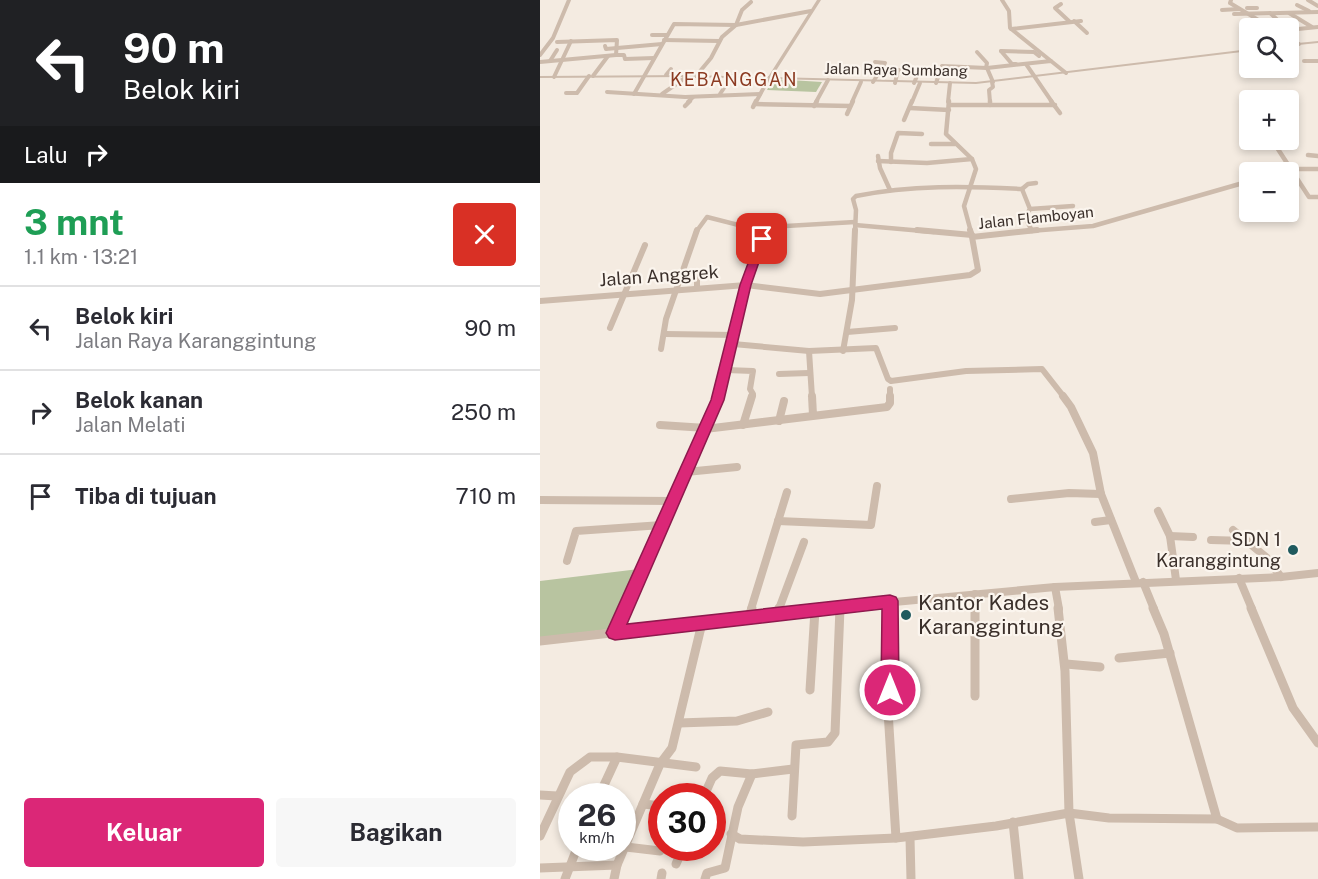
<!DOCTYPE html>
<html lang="id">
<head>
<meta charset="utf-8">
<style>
	:root { --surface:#fff; --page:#f7f7f7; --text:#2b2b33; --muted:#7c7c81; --line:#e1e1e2; --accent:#db2777 }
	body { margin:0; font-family:"Public Sans",sans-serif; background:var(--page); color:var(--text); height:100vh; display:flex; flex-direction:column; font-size:22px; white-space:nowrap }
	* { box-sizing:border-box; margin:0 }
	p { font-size:20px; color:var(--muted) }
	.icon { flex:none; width:33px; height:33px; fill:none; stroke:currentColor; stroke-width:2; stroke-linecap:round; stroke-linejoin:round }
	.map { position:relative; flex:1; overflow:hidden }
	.sheet { display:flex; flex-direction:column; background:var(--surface); width:540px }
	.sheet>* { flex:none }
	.top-card { background:#202124; color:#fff; overflow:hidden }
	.controls { position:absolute; left:699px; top:18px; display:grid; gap:12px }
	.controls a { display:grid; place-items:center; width:60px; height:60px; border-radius:6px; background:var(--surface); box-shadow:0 3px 9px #0003; font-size:30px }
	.speed { position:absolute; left:18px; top:783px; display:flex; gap:12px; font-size:30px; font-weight:700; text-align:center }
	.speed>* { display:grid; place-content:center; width:78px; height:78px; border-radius:50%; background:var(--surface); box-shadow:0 3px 9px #0003; line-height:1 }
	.speed small { font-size:15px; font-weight:400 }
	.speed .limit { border:9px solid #d22; background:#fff; color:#111 }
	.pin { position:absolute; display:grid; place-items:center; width:51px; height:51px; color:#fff; margin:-26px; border-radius:12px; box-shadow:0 3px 9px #0006 }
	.me { position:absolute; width:66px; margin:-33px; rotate:0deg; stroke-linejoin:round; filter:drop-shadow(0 0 4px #0008) }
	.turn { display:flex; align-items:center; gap:21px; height:126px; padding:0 24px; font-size:27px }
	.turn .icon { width:78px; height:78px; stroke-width:2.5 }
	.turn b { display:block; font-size:42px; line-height:51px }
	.then { display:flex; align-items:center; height:57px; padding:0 24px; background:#0003; gap:12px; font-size:22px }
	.round { display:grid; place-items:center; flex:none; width:63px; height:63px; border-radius:6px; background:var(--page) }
	.summary { display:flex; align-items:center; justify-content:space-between; height:102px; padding:0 24px }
	h1 { font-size:36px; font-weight:700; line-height:45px; color:#1e9e55 }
	.cta { display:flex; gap:12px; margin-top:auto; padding:12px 24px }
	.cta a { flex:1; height:69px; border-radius:6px; background:var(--accent); color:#fff; font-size:24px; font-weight:700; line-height:69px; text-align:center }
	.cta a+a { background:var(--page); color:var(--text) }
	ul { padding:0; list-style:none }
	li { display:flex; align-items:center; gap:18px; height:84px; padding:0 24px; border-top:2px solid var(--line) }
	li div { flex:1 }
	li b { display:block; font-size:22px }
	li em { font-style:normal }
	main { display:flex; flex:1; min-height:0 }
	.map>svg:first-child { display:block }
	.green { fill:#b8c4a0 }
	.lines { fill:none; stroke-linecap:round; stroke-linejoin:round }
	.minor-far4 { stroke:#cdbbac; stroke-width:4 }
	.minor-far3 { stroke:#cdbbac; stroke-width:4.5 }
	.minor-far2 { stroke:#cdbbac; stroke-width:6 }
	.minor-far1 { stroke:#cdbbac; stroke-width:8 }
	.minor { stroke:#cdbbac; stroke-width:9 }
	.tertiary { fill:#cdbbac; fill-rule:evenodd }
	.route { fill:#db2777; stroke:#8e194d; stroke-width:1.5 }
	.poi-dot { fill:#1f5a5e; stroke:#fbf5ee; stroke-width:2 }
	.labels { text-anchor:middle; stroke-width:4.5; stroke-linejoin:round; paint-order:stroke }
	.far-street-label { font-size:15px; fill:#3b302b; stroke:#fbf5ee }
	.far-quarter-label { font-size:18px; letter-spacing:1.5px; fill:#8c3b22; stroke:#fbf5ee }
	.street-label { font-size:18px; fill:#3b302b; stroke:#fbf5ee }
	.poi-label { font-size:18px; fill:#3b302b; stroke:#fbf5ee; text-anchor:end }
	.near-poi-label { font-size:21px; fill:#3b302b; stroke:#fbf5ee; text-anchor:start }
</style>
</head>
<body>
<main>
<section class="sheet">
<div class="top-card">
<div class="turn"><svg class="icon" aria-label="left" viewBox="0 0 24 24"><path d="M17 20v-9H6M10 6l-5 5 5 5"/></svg><div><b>90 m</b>Belok kiri</div></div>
<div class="then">Lalu<svg class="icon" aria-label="right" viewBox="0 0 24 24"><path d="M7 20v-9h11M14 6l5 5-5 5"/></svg></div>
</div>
<div class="summary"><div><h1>3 mnt</h1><p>1.1 km · 13:21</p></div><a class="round" style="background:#d93025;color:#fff"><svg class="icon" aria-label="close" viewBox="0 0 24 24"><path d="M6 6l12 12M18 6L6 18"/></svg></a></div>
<ul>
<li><svg class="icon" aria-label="left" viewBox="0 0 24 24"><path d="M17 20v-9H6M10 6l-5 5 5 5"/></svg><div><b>Belok kiri</b><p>Jalan Raya Karanggintung</p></div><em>90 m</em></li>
<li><svg class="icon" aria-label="right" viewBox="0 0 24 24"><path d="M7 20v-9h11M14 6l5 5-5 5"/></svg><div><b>Belok kanan</b><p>Jalan Melati</p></div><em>250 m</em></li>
<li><svg class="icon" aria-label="arrive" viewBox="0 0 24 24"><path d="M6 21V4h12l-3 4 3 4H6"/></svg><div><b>Tiba di tujuan</b></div><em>710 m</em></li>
</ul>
<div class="cta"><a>Keluar</a><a>Bagikan</a></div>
</section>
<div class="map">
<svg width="778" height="879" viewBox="0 0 778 879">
	<rect width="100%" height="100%" fill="#f4ebe1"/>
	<!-- green -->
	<g class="green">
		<polygon points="233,79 282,82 276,92 227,90"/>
		<polygon points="99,569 70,629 0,638 0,581"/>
	</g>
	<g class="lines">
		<!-- minor-far4 -->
		<g class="minor-far4">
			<polyline points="462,0 469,11 470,28 511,61"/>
			<polyline points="691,0 690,3 732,28"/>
			<polyline points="768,0 778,6"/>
			<polyline points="521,4 515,8 530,22"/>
			<polyline points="757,5 769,11"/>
			<polyline points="707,8 717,8"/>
			<polyline points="682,10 699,9"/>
			<polyline points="730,13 742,24"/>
			<polyline points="749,13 772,27"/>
			<polyline points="694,14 778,12"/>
			<polyline points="534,21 547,33"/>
			<polyline points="471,29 541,21"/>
			<polyline points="748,30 778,27"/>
			<polyline points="112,35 127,35"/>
			<polyline points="748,38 759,44"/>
			<polyline points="124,40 179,41"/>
			<polyline points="17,42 77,40 76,55"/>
			<polyline points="65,46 66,49 122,44"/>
			<polyline points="461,51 472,64 476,64"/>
			<polyline points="461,51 494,52 499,56"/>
			<polyline points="703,51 710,56"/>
			<polyline points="437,52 447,63 446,68"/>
			<polyline points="748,54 752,53"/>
			<polyline points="0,55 13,38 29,0"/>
			<polyline points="10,61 17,50"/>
			<polyline points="764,61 778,61"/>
			<polyline points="0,62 76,55 84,55 85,59 114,58"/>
			<polyline points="486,64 512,102"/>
			<polyline points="447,68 511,61 526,73"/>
			<polyline points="379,69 399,70"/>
			<polyline points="126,75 131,69"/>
			<polyline points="53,76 68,56"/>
			<polyline points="156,76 171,58 182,37 196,25 202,10 211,2"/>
			<polyline points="14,77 31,41"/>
			<polyline points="333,82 345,63 335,62"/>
			<polyline points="355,83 358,70 378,71"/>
			<polyline points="374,83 380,69"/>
			<polyline points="396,83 402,66 447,68 453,82"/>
			<polyline points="67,92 145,97 220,94"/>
			<polyline points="26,93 37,93 49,76"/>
			<polyline points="94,94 134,24 196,25 271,11"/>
			<polyline points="122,94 148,76"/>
			<polyline points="180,94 192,76"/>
			<polyline points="148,102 153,97"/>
			<polyline points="216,102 229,78"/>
			<polyline points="276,102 288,80"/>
			<polyline points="312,102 321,82"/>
			<polyline points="372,102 380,83"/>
			<polyline points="408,102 410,83"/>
			<polyline points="450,102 449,90 453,87 452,82"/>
		</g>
		<!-- minor-far3 -->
		<g class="minor-far3">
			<polyline points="409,101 406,134 432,159 436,169 424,206 431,232"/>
			<polyline points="450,101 450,105"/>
			<polyline points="511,101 520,113"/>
			<polyline points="215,104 310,106"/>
			<polyline points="409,105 515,105"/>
			<polyline points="145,106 150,101"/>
			<polyline points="274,106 277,101"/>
			<polyline points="213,107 216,101"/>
			<polyline points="370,108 409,110"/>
			<polyline points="307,114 313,101"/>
			<polyline points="364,120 372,101"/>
			<polyline points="734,143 769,197 778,197"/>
			<polyline points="391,144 415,144"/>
			<polyline points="768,155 778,156"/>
			<polyline points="338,156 340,168 350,190"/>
			<polyline points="338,161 387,163 432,159"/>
			<polyline points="351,162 351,153 358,133 382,134"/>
			<polyline points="740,172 753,169 778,169"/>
			<polyline points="482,189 488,184 496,183"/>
			<polyline points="490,209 533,206"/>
			<polyline points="315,225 394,232"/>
			<polyline points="156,232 167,217 226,232"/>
			<polyline points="228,232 246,226 315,222"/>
			<path d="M315,232L316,210L313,199L316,196C371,185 426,186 482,189L490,209L485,217L492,231"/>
			<polyline points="477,232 553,226 710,181"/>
		</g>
		<!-- minor-far2 -->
		<g class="minor-far2">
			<polyline points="220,230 227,232"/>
			<polyline points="377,230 432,235"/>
			<polyline points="430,230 432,236"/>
			<polyline points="157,277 157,288"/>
			<polyline points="0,301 206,285 280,294 430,275 438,270 432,237 497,230"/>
			<polyline points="70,328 105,245"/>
			<polyline points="307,332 355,328"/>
			<polyline points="125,334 195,335"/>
			<polyline points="193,344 269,351 336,348 348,379 351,381 426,371 502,369 524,397"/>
			<polyline points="121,349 126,319 157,230"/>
			<polyline points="269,351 272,397"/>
			<polyline points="303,351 312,300 315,230"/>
			<polyline points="186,370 213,371 210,389 213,394 212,397"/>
			<polyline points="239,374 269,373"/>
			<polyline points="350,389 350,397"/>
			<path d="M179,397C186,367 209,244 231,230"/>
		</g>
		<!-- minor-far1 -->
		<g class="minor-far1">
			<polyline points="272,396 273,415"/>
			<polyline points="523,396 531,407 553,453 561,494 596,582"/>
			<polyline points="239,421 244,401"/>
			<polyline points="120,425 166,428"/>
			<polyline points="203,425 212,396"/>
			<polyline points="165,429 347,407 350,403 350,396"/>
			<polyline points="146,472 197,467"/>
			<polyline points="471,499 529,493 561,494"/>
			<polyline points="0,500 133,501"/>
			<polyline points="618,511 630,536 636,580"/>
			<polyline points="238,521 331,525 337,486"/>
			<polyline points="555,522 571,520"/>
			<polyline points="693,530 726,557 741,577"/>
			<polyline points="630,536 653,537"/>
			<polyline points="671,540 707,541"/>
			<polyline points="27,561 36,531 122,525"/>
			<polyline points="699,578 712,609"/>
			<polyline points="603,582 614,609"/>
			<polyline points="515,587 519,609"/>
			<polyline points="435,594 435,609"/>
			<polyline points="350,601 350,609"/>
			<polyline points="86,609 179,396"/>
			<polyline points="211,609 247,492"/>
			<polyline points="239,609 264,542"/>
			<polyline points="279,609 515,587 741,577 778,573"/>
		</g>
		<!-- minor -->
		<g class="minor">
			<polyline points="350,608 348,711 356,838 456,826 529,813 525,671 518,608"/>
			<polyline points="435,608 435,696"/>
			<polyline points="711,608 753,708 778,743"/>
			<polyline points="237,614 239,608"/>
			<polyline points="209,617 212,608"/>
			<polyline points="75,633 86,608"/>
			<polyline points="0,641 292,608"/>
			<polyline points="579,658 630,653"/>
			<polyline points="526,664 560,667"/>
			<polyline points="270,690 275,610"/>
			<polyline points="139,723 197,721 228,712"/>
			<polyline points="0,795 17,796"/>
			<polyline points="59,796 77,757"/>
			<polyline points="164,796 172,778 180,771 212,774"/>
			<polyline points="103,804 122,806"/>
			<polyline points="252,816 256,745 288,742 295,733 300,608"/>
			<polyline points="677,819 697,828 778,827"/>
			<polyline points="473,822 479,879"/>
			<polyline points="191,834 200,839 263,842 356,838"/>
			<polyline points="0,836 30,772 50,757 77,757 156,767"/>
			<polyline points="370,838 371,879"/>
			<polyline points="86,847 120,851"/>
			<polyline points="136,864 143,848"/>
			<polyline points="0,868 77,865"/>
			<polyline points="25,879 37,848"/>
			<polyline points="74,879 77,865 120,764 132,748 162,623"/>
			<polyline points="121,879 122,873"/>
			<polyline points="165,879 167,873 185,868 198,807 212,774 253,769"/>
			<polyline points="539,879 529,813 569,818 677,819 624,634 613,608"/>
		</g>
		<!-- tertiary -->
		<g class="tertiary">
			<polygon points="277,0 281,0 232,77 436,82 710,49 710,51 436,84 148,77 0,78 0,76 148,75 228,77"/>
			<polygon points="778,41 778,43 748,46 748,44"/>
		</g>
	</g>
	<!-- route -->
	<polygon class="route" points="222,236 227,239 211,285 184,400 87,624 350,595 356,597 358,601 359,690 357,696 350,698 344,696 341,690 342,609 75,640 69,638 66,633 171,400 200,285 217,239"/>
	<!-- markers -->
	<g class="poi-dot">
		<circle cx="753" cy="550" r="6"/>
		<circle cx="366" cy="615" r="6"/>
	</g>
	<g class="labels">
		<!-- far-street labels -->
		<g class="far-street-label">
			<text transform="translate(356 70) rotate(1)" y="5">Jalan Raya Sumbang</text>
			<text transform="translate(496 218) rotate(-6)" y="5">Jalan Flamboyan</text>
		</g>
		<!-- far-quarter labels -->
		<g class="far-quarter-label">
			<text x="194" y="86">KEBANGGAN</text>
		</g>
		<!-- street labels -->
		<g class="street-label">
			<text transform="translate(119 276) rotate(-4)" y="6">Jalan Anggrek</text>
		</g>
		<!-- poi labels -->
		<g class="poi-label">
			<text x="741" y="546">SDN 1<tspan x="741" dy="21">Karanggintung</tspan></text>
		</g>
		<!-- near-poi labels -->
		<g class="near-poi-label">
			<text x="378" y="610">Kantor Kades<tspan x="378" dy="24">Karanggintung</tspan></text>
		</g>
	</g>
</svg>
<div class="controls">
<a><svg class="icon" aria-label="search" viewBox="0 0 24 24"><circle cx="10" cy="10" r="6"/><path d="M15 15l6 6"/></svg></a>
<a>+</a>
<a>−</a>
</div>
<div class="speed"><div>26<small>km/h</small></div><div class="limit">30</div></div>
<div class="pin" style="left:222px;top:239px;background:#d93025"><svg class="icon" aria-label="arrive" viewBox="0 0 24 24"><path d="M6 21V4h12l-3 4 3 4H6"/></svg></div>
<svg class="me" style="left:350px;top:690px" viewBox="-20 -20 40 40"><circle r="17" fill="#db2777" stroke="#fff" stroke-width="3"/><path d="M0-11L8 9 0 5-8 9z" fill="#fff"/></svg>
</div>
</main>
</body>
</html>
